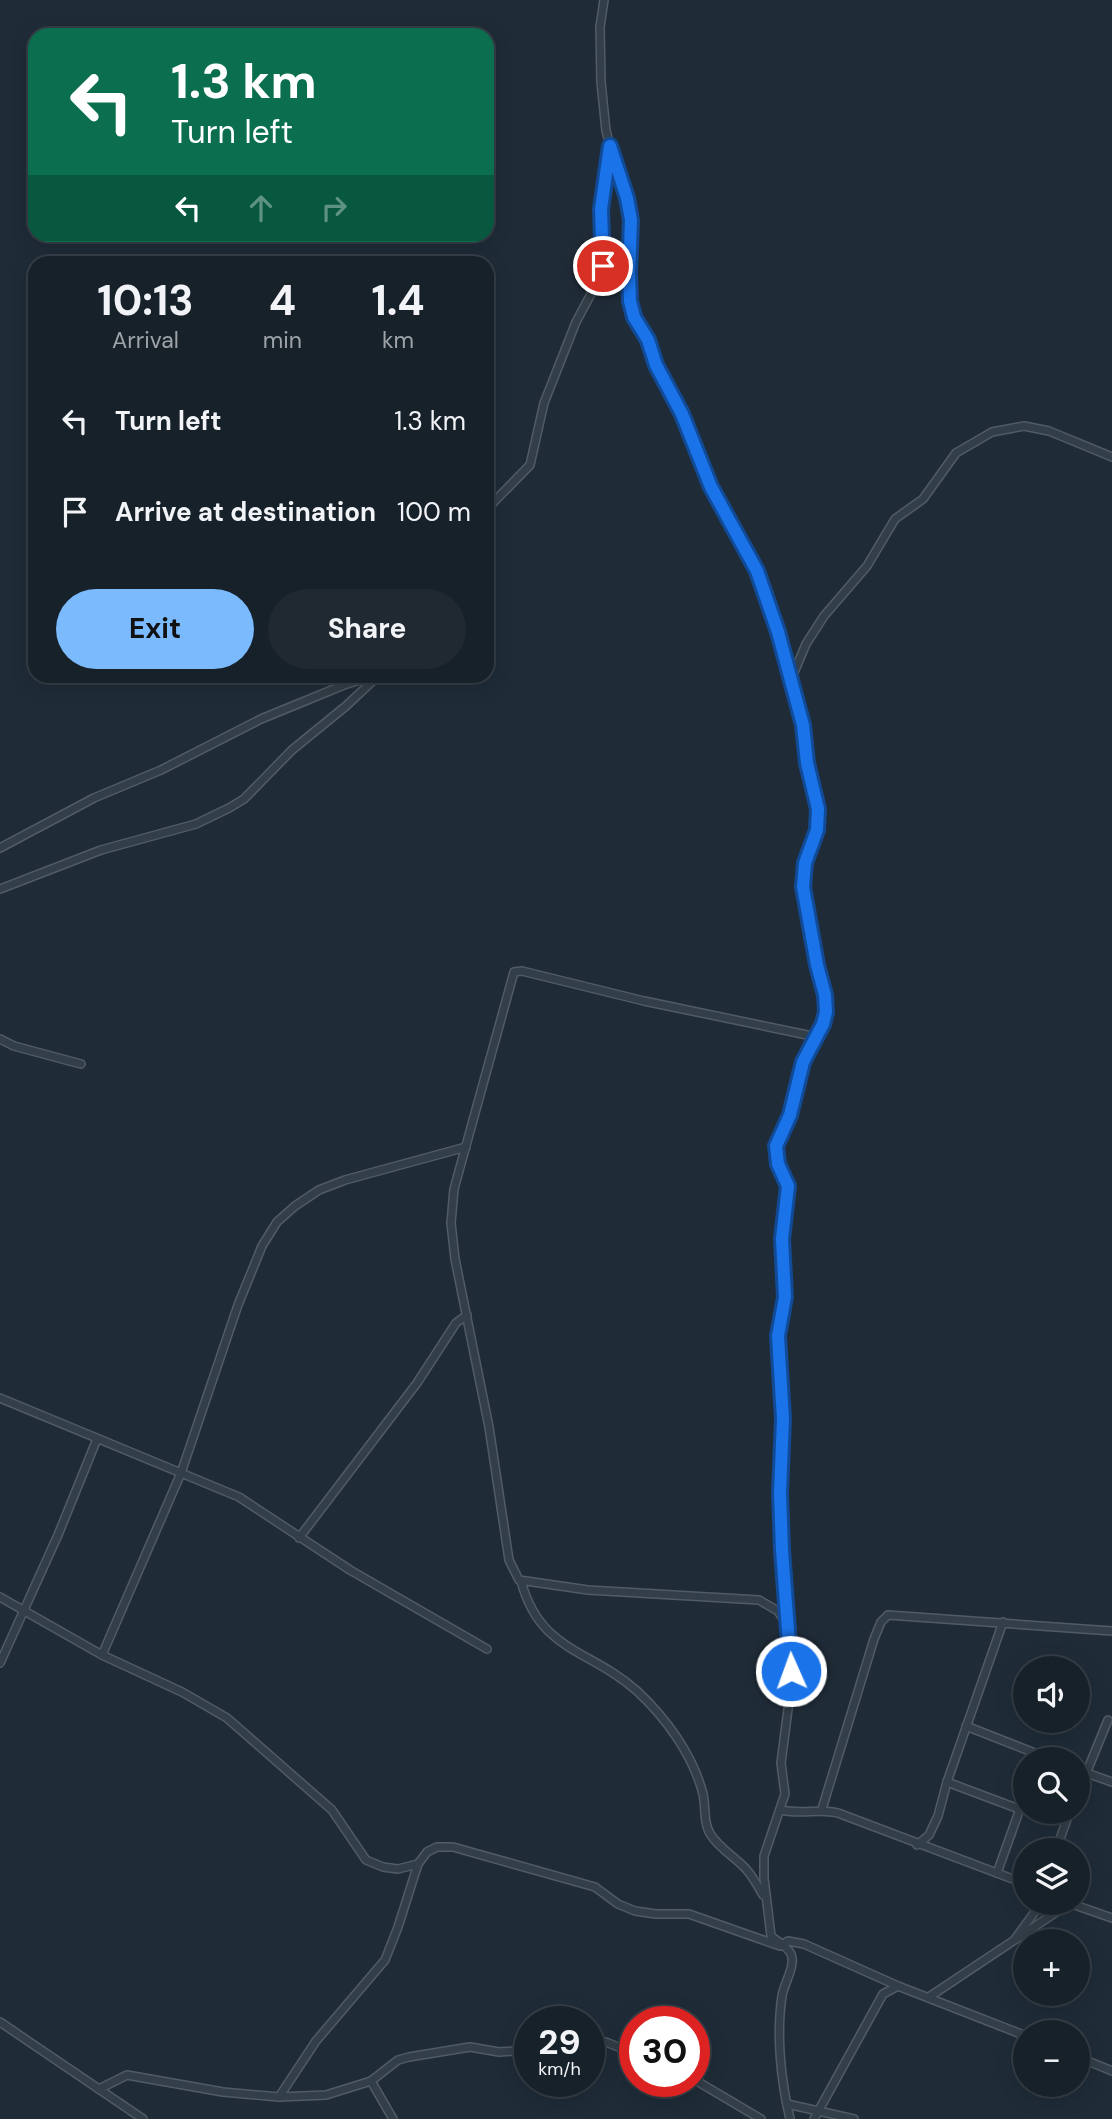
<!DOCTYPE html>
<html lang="en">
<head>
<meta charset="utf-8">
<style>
	:root { --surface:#17212a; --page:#202932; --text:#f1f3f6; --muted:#9ea3a8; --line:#363e47; --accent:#7abafd }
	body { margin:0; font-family:"DM Sans",sans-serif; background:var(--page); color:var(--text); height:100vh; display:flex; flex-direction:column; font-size:26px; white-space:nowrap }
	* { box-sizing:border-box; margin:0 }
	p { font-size:23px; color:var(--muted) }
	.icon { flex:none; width:38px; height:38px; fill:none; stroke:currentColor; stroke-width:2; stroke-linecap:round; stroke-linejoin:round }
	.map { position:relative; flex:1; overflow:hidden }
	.panel { position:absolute; left:28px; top:256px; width:466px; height:427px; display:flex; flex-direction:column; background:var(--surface); border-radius:21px; box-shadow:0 4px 18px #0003,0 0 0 2px var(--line) }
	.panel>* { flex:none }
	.hud { position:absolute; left:28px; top:28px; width:466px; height:214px; border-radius:21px; box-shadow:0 4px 18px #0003,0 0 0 2px var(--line); background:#0b6e4f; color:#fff; overflow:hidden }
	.controls { position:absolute; left:1013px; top:1656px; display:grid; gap:14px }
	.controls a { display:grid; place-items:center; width:77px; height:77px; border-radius:50%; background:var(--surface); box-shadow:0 4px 18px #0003,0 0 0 2px var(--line); font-size:35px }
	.speed { position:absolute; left:514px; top:2006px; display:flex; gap:14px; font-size:35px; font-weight:700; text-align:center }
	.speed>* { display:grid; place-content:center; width:91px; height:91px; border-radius:50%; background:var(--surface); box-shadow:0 4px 18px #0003,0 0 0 2px var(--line); line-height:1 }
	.speed small { font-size:18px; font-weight:400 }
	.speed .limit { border:10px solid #d22; background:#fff; color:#111 }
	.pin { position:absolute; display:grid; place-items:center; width:60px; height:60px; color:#fff; margin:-30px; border:4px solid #fff; border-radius:50%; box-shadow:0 2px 7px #0007 }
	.me { position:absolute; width:77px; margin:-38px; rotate:358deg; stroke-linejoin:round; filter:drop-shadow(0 0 5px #0008) }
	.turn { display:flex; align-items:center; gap:24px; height:147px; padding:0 28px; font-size:32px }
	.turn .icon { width:91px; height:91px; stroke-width:2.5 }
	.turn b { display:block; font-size:49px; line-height:60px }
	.lanes { display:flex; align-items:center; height:66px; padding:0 28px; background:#0003; justify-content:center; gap:35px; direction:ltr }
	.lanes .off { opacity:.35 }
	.eta { display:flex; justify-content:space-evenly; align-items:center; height:119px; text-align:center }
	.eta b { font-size:42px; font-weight:700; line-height:49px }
	.cta { display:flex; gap:14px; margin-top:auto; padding:14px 28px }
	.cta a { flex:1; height:80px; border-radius:42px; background:var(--accent); color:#111; font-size:28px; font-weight:700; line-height:80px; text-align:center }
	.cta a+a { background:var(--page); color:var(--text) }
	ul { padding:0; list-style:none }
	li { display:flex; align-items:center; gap:21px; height:91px; padding:0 28px }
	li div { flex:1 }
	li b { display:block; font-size:26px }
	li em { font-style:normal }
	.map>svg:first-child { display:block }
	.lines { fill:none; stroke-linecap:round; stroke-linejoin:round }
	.street-casing { stroke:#505b66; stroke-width:10 }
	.street { stroke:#323e48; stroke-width:7 }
	.route-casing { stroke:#114b97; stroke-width:18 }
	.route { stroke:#1a73e8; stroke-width:12 }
</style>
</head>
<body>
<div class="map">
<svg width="1112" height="2119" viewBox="0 0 1112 2119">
	<rect width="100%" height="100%" fill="#1f2c38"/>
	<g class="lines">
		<defs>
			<g id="street">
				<path d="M604,0L600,27L601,82L606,131L631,220L629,274L630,301L634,316L648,340L656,365L682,414L711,487L734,526L756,571L778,633L803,725L807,763L818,809L817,830L805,863L803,886L817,965L825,995L826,1012L823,1024L803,1063L790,1115L776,1146L777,1164L788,1186L782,1239L785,1297L778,1336L783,1419L780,1493L782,1550L792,1657L791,1686L781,1763L785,1794L764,1856V1878L771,1936C777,1941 787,1946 791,1954C796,1966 784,1983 782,1996C776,2035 781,2081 790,2119"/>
				<polyline points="486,510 530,465 544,403 576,322 599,279 603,266 601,209 609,150"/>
				<polyline points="790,682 806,644 824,616 867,566 895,519 923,499 956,453 992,432 1024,426 1049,431 1112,457"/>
				<polyline points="0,848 94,798 161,770 261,719 344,685 373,676"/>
				<polyline points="0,889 101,850 196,824 229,808 244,799 292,750 346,706 378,676"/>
				<polyline points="0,1039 14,1046 81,1064"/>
				<polyline points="0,1398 239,1497 350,1570 487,1649"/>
				<polyline points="299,1538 417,1383 456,1323 467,1315"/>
				<path d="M521,1581C540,1652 590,1649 637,1691C666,1718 693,1755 703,1794C706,1807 703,1824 711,1835C720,1849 735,1857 746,1869C753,1877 758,1886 763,1895"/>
				<polyline points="0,1597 102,1655 182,1692 227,1718 332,1810 366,1860 383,1867 398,1869 418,1864"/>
				<polyline points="787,1625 778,1611 759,1600 588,1590 519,1580 509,1560 489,1427 455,1259 451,1223 454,1189 514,972 522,971 644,1001 817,1037"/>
				<polyline points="102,1655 181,1473 238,1305 262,1246 277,1222 295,1206 319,1190 345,1180 466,1147"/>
				<polyline points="0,1663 58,1535 97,1439"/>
				<polyline points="966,1726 1050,1759"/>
				<polyline points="1078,1770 1112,1782"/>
				<polyline points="947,1782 1019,1809"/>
				<polyline points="1078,1793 1108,1720"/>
				<polyline points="822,1809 874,1639 881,1622 888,1615 1112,1631"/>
				<path d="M781,1810C804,1815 818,1808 838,1813L1026,1884"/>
				<polyline points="917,1845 929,1835 938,1816 947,1782 1003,1622"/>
				<polyline points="1056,1850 1070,1811"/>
				<polyline points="997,1873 1026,1792"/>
				<polyline points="1069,1903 1112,1918"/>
				<polyline points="1015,1939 1042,1902"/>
				<polyline points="783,1944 788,1941 804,1944 898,1986 1026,2036"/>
				<polyline points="929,1997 1070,1903"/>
				<polyline points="0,2022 143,2119"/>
				<polyline points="590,2042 606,2042 635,2054"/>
				<polyline points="1078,2057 1112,2071"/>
				<polyline points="695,2080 761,2119"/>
				<polyline points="371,2081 393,2119"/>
				<polyline points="99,2089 127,2075 223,2092 279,2097 326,2095 371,2081 398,2060 409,2057 470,2047 499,2052 530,2050"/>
				<polyline points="279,2097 316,2041 385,1960 398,1927 418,1864 427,1852 437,1847 453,1847 595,1887 618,1904 635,1911 656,1914 689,1914 780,1946"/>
				<polyline points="787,2104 854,2119"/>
				<polyline points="814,2119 883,1994 898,1986"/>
			</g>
		</defs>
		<!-- street casing -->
		<use href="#street" class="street-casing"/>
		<!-- street -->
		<use href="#street" class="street"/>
	</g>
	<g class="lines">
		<defs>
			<polyline id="route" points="603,266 601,209 610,146 627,198 631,220 629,274 630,301 634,317 648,340 656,365 682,414 711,487 757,571 778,632 803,725 807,763 818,809 817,830 805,863 803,887 817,965 825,995 826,1012 823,1024 803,1062 790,1115 776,1146 778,1164 788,1186 782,1239 785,1297 778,1336 783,1419 780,1493 782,1550 791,1671"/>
		</defs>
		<!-- route casing -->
		<use href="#route" class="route-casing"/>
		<!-- route -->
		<use href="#route" class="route"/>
	</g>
</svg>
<div class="controls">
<a><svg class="icon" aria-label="sound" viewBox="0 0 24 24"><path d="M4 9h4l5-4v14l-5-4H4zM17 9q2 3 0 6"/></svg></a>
<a><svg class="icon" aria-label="search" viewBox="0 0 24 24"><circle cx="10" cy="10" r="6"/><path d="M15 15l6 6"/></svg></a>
<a><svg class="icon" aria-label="layers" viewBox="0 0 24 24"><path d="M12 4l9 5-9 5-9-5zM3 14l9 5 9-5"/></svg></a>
<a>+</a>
<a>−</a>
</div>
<div class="speed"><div>29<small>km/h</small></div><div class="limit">30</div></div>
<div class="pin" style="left:603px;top:266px;background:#d93025"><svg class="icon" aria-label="arrive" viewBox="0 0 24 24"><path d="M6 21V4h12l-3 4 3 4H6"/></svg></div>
<svg class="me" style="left:791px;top:1671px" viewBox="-20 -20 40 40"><circle r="17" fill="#1a73e8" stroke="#fff" stroke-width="3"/><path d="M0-11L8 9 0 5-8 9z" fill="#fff"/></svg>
<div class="hud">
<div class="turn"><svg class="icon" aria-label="left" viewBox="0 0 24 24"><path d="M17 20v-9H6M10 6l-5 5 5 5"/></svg><div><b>1.3 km</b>Turn left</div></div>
<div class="lanes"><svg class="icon" aria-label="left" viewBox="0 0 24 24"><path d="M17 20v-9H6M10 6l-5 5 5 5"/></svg><svg class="icon off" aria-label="ahead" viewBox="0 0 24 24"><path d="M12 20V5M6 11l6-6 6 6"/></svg><svg class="icon off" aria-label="right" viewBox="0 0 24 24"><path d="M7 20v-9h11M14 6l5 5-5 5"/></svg></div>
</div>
<section class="panel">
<div class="eta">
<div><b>10:13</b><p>Arrival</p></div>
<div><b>4</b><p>min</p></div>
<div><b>1.4</b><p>km</p></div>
</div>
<ul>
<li><svg class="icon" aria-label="left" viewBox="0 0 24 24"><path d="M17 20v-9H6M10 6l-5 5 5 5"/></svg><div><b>Turn left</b></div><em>1.3 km</em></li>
<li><svg class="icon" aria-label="arrive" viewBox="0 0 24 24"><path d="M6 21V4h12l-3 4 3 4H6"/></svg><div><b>Arrive at destination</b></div><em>100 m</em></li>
</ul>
<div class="cta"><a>Exit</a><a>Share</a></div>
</section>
</div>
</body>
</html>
